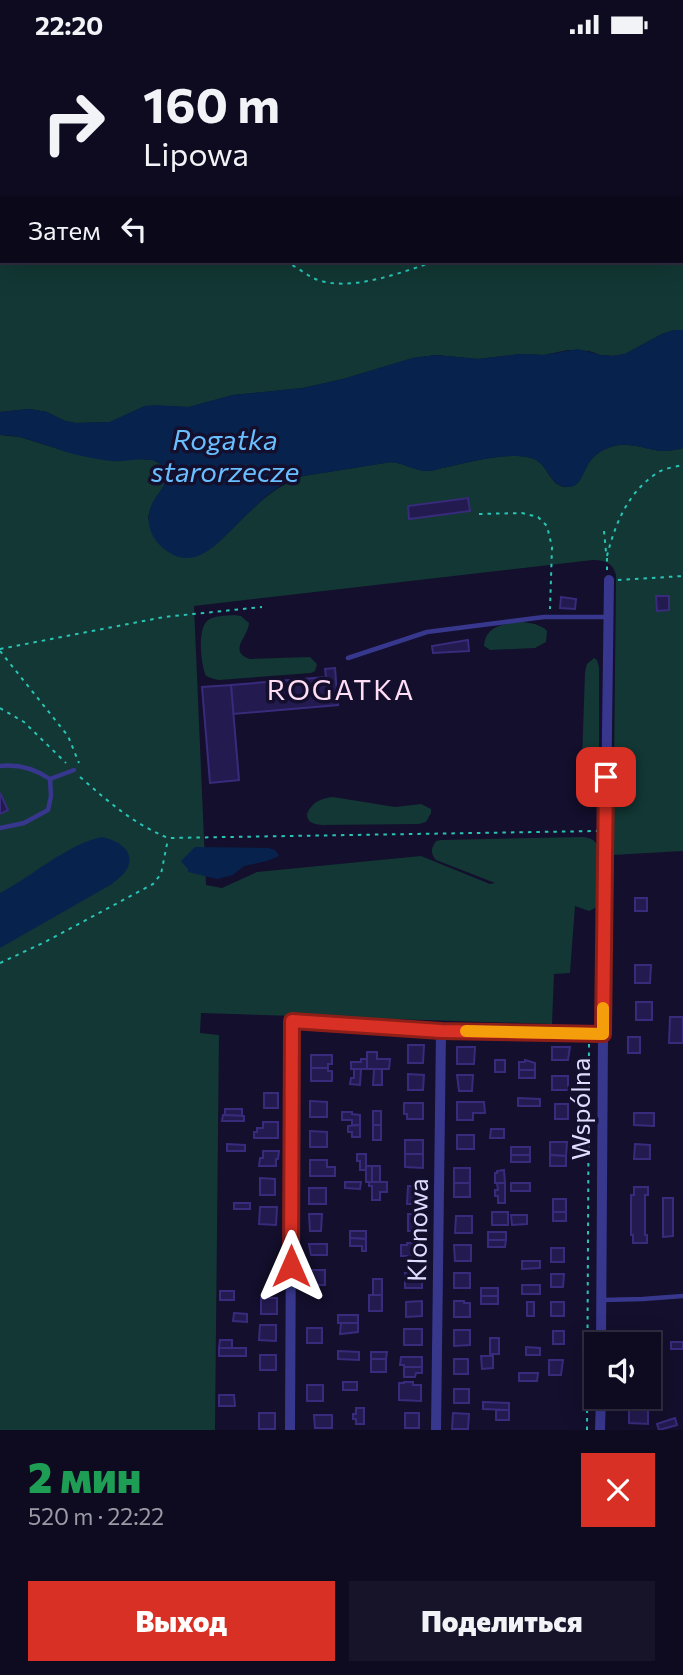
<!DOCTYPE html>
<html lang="ru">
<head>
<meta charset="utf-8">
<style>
	:root { --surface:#0e0b21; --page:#17142a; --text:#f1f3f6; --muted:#9b9ba5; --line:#2e2b3f; --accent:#d93025 }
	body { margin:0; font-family:Commissioner,sans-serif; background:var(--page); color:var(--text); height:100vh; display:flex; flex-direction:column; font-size:26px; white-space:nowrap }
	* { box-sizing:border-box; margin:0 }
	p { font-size:23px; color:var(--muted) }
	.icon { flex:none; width:38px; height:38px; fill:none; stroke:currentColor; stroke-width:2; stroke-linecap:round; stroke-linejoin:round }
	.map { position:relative; height:1381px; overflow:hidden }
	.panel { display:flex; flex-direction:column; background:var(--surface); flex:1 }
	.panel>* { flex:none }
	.hud { position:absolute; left:0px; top:0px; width:684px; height:214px; box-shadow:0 7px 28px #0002,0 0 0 2px var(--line); background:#0e0b21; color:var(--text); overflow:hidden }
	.buttons { position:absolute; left:584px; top:1283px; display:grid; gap:14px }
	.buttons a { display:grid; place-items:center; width:77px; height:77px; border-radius:0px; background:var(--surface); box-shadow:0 7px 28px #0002,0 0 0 2px var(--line); font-size:35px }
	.pin { position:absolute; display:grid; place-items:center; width:60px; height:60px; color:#fff; margin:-30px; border-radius:14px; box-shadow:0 4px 10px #0006 }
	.me { position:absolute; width:77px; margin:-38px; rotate:0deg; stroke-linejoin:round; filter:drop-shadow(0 0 5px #0008) }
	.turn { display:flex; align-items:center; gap:24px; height:147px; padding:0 28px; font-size:32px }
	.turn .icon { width:91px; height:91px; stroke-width:2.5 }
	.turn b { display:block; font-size:49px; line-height:60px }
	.then { display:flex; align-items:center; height:66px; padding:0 28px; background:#0003; gap:14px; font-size:26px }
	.round { display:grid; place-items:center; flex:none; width:74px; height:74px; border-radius:0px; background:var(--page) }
	.head { display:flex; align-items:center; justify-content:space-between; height:119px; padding:0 28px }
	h1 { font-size:42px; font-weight:800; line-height:52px; color:#1e9e55 }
	.primary-button { display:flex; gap:14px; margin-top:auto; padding:14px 28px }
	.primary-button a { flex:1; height:80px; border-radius:0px; background:var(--accent); color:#fff; font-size:28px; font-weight:800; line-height:80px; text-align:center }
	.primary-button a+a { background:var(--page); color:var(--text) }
	.status { display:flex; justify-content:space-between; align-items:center; height:49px; padding:0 35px; background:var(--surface); direction:ltr }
	.status svg { height:19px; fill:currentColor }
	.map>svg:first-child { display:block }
	.green { fill:#123734; fill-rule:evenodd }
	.water { fill:#07234d }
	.building { fill:#231a4f; stroke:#382b7c; stroke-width:2 }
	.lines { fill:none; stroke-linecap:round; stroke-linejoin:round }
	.path { stroke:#28c5b7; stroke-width:2; stroke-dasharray:3.5 5; stroke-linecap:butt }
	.lane { stroke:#38378e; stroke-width:4.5 }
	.street { stroke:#38378e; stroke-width:10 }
	.route-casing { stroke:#8d1f18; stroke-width:18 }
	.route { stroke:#d93025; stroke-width:12 }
	.slow { stroke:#f59e0b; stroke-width:12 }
	.labels { text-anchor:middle; stroke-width:7; stroke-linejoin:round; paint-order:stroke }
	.street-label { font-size:26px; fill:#dedbff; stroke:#130f2c }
	.water-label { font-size:28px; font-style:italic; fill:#69beff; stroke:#130f2c }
	.neighbourhood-label { font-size:28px; letter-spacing:2px; fill:#ffddf4; stroke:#130f2c }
</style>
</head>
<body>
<div class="status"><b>22:20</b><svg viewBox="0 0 49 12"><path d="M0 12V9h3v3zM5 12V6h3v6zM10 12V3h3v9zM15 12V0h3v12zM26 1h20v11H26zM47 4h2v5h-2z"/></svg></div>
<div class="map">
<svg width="683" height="1381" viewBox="0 0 683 1381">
	<rect width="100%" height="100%" fill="#130f2c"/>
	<!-- green -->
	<g class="green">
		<path d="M0,0H683V281H674L662,285L625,305L612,307L601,306L589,302L568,301L544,306L521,305L478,310L436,306L413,309L343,330L303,339L233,346L189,358L145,357L110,373L76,374L65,372L47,363L29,360L0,363ZM2,2H682V212H2Z"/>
		<path d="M0,386L20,388L68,403L86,406L153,411L164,417L167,428C163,445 151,448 148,470L213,498C242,473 265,440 303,427L391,413C405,414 416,423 430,422C454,417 515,399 536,411C549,418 550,438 567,438C582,438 583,420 591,411C595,406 602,401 608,399C626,391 644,400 662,402C669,402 676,401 683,399V802L613,806L616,526C613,514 605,511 593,511L194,557L206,836L222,839L257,823L421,807L490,835L495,834L436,811C430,804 431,799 436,792L441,791L583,788C594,789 597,793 600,804L599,852L597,858L589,862L575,857L570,924L554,925L552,975L201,964L200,984L219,986L215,1381H0Z"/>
		<path d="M234,566L241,567L249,574C249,587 227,602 250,610L310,608L317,615L315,622L311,624L219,631L214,630L206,627C201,617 197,581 207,572C213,566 226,567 234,566Z"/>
		<path d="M523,573L535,575L544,579L547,582L546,593L535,599L490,601L484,597C485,576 506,574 523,573Z"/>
		<polygon points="594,609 597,611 599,618 599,741 596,750 590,753 584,751 581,741 585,623 587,615"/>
		<path d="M333,748L395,758L421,755L431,760V764L426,773L419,775L322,776C314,775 307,774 307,765C312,753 321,749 333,748Z"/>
	</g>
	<!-- water -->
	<g class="water">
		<polygon points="0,0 173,0 176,2 2,2 2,12 0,12"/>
		<path d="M674,281H683V399C676,401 669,402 662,402C643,400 626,391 608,399C602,401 595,406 591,411C583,421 582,439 567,438C550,437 549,418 536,411C515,399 454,417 430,422C416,423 405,414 391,413L303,427C287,432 274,440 262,451C254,459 246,466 238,474C217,495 193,525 163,499C153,490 147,478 149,466C150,450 164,442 167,428C163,400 131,414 112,412C96,410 73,406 58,400C39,394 21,386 0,386V363L29,360L47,363L65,372L76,374L110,373L145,357L155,356L189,358L233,346L303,339L343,330L413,309L436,306L478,310L521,305L544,306L578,300L601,306L612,307L625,305L662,285Z"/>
		<path d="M102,788C116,791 135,800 128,818C125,825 118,830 112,835L0,899V844C31,828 69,794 102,788Z"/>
		<polygon points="195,798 268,799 275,801 279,807 267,812 244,817 233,826 217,830 188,823 188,820 181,812"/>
	</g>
	<!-- building -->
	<g class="building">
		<polygon points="468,449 470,462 409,470 408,457"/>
		<polygon points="656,547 669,547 669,561 657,562"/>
		<polygon points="561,548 576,550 575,560 560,559"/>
		<polygon points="468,591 469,602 433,604 432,597"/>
		<polygon points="335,619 338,656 233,665 231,636 326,628 325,620"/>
		<polygon points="231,636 239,731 210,734 202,638"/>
		<polygon points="0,744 8,761 0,765"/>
		<rect x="635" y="849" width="12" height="13"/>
		<polygon points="635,916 651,916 650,934 635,934"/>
		<rect x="636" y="953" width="16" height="18"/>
		<polygon points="670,968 683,968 683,994 669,994"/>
		<rect x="628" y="988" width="12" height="16"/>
		<polygon points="408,996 424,996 423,1014 408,1014"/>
		<polygon points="457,998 475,998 474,1015 457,1015"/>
		<polygon points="552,998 570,998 568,1011 552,1011"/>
		<polygon points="367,1003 377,1003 377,1010 390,1010 389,1020 367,1020"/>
		<polygon points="311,1006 332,1006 332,1015 328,1015 328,1019 311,1019"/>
		<polygon points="361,1010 367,1010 367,1020 351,1020 351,1013 361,1013"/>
		<rect x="495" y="1011" width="10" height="12"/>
		<polygon points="525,1011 535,1014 535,1021 519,1021 519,1013 525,1013"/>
		<polygon points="311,1019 328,1019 328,1022 332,1022 332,1032 311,1032"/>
		<polygon points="354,1020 361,1020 360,1036 350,1035 351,1029 354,1029"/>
		<polygon points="374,1020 382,1020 382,1036 373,1036"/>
		<rect x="519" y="1021" width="16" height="8"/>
		<polygon points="408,1025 424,1026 423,1041 408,1041"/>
		<polygon points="457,1026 473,1026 472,1042 459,1042"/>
		<rect x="552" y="1027" width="16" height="14"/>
		<rect x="264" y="1044" width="14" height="15"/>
		<polygon points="518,1049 540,1050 540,1057 518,1057"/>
		<polygon points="310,1052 327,1053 327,1068 310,1068"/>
		<polygon points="457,1053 484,1053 485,1064 473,1064 473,1071 457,1071"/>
		<polygon points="404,1054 423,1054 423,1070 407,1070 407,1065 404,1065"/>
		<rect x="555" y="1055" width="13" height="15"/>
		<polygon points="225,1060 242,1060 242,1067 225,1066"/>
		<rect x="373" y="1062" width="8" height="14"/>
		<polygon points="342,1063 352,1063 352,1065 360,1066 360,1076 352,1076 352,1071 342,1071"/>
		<polygon points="634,1064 654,1064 654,1077 634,1076"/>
		<polygon points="223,1066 244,1067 244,1072 222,1072"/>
		<polygon points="263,1073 278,1073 278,1089 254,1089 254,1083 257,1083 257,1079 263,1079"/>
		<polygon points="360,1076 360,1088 352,1088 352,1083 348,1083 348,1077"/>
		<rect x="373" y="1076" width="8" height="15"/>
		<polygon points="491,1080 504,1080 504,1089 490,1089"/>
		<polygon points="310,1082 327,1083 327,1098 310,1098"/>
		<rect x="457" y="1086" width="17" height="14"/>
		<rect x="405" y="1091" width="18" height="14"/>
		<polygon points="550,1093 567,1093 566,1107 550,1106"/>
		<polygon points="227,1095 245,1096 245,1102 227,1102"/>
		<polygon points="635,1095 650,1096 650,1110 634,1110"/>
		<rect x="511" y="1098" width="19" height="8"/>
		<polygon points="263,1102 279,1102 278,1110 276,1110 276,1117 259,1117 260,1109 263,1109"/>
		<polygon points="357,1105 366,1105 366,1121 360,1121 360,1112 357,1112"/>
		<polygon points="405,1105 423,1105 423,1119 405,1118"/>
		<rect x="511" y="1106" width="19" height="7"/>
		<polygon points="550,1106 566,1107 566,1117 550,1117"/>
		<polygon points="310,1111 327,1111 327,1118 335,1118 335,1127 310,1127"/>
		<rect x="366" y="1117" width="6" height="16"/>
		<rect x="372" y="1117" width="8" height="16"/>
		<rect x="454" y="1119" width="16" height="15"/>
		<polygon points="504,1121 505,1134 495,1134 495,1124 497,1124 497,1122"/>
		<polygon points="260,1129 275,1130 275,1146 260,1146"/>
		<polygon points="345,1133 361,1133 360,1140 345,1139"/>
		<polygon points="369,1133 387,1133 387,1143 380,1143 380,1151 372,1151 372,1137 369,1137"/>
		<rect x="454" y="1134" width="16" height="14"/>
		<polygon points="497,1134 505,1134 505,1154 498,1154 498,1147 495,1147 495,1141 498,1141"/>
		<rect x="511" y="1134" width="19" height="8"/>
		<polygon points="408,1137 424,1138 423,1155 407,1155"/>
		<polygon points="634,1138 648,1138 648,1146 645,1146 645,1186 647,1186 647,1194 633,1194 633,1186 631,1186 631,1146 634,1146"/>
		<rect x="309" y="1139" width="17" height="16"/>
		<polygon points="663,1149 673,1149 673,1187 663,1188"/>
		<rect x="553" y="1150" width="13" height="13"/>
		<rect x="234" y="1154" width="16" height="6"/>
		<polygon points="260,1158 277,1158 276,1176 259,1175"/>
		<rect x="492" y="1163" width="16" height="13"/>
		<rect x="553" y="1163" width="13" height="9"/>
		<polygon points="309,1165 322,1165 321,1182 310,1182"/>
		<rect x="408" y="1165" width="14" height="17"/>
		<polygon points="511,1166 527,1166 527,1175 512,1176"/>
		<polygon points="456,1167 472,1167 472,1184 455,1184"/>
		<polygon points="350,1182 366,1182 366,1190 350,1189"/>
		<rect x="488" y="1183" width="18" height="8"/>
		<polygon points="350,1189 366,1190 366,1202 362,1202 362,1197 350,1197"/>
		<polygon points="488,1191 506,1191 505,1198 488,1198"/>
		<polygon points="407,1194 422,1194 422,1211 407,1211 407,1207 401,1207 401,1196 407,1196"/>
		<polygon points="309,1195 327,1195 327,1206 311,1206"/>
		<polygon points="454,1196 471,1196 471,1212 455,1212"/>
		<rect x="551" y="1199" width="13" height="14"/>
		<polygon points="522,1212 540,1212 540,1219 522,1220"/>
		<rect x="308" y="1221" width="17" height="15"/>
		<rect x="405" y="1224" width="17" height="15"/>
		<rect x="454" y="1224" width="16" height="15"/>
		<polygon points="551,1225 564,1225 563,1238 551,1238"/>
		<rect x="373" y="1230" width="9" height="16"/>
		<rect x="522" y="1236" width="18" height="9"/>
		<rect x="481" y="1239" width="17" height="8"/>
		<rect x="220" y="1242" width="14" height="9"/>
		<rect x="369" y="1246" width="13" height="16"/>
		<rect x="481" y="1247" width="17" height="8"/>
		<rect x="261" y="1249" width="16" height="16"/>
		<polygon points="422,1252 422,1267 406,1268 406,1253"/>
		<polygon points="454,1252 464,1252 464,1254 470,1254 470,1268 454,1268"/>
		<rect x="527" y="1253" width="7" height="14"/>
		<rect x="551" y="1253" width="13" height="14"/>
		<polygon points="234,1264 247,1265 247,1273 233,1272"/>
		<rect x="338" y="1266" width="20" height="8"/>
		<polygon points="341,1274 358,1274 358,1283 340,1285"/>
		<polygon points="260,1276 276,1276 276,1292 259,1291"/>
		<rect x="307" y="1279" width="15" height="15"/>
		<rect x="404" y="1280" width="18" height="16"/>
		<polygon points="454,1281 470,1281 470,1296 454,1297"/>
		<rect x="553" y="1282" width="11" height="13"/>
		<rect x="490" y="1289" width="9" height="16"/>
		<polygon points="220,1291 232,1291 232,1299 219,1299"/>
		<rect x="671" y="1293" width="12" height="7"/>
		<polygon points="526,1298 540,1299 540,1306 526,1306"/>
		<rect x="219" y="1299" width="27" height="8"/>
		<polygon points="338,1302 359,1303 359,1311 338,1310"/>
		<polygon points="371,1303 387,1303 386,1310 371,1310"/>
		<rect x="260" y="1306" width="16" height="15"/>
		<polygon points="481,1307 493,1307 493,1319 482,1320"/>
		<polygon points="401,1308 422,1308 422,1318 404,1318 404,1316 400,1316"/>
		<rect x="371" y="1310" width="15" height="13"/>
		<rect x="454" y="1310" width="14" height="15"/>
		<polygon points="549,1311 563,1311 561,1326 549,1326"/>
		<polygon points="404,1318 422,1318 422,1324 416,1324 415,1328 404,1328"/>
		<polygon points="519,1324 538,1324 537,1332 519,1332"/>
		<rect x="343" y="1333" width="14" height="8"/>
		<polygon points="404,1333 413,1333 413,1336 421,1336 421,1352 399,1351 399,1334 404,1334"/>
		<rect x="307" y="1336" width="16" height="16"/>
		<rect x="454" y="1340" width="15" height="14"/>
		<polygon points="219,1346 234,1346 235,1357 219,1357"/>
		<polygon points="483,1353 509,1354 509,1361 483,1360"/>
		<polygon points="648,1358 648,1375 629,1374 629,1359"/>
		<polygon points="356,1359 364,1359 364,1375 356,1375 356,1370 353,1370 353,1365 356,1365"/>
		<rect x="496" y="1361" width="13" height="10"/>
		<rect x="259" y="1364" width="16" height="16"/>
		<rect x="405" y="1364" width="14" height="15"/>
		<polygon points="453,1364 469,1365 468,1380 452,1380"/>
		<polygon points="314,1366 332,1366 332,1379 315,1379"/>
		<polygon points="675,1369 677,1376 659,1381 657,1375"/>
	</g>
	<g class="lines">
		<!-- path -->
		<g class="path">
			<polyline points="299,0 300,2"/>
			<polyline points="435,2 438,0"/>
			<polyline points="0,92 2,92"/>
			<polyline points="682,169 683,169"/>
			<polyline points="0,187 2,187"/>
			<path d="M285,212C295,217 304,224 313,229C348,245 402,223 436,212"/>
			<polyline points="479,465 522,464 538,468 547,477 552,498 550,560"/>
			<polyline points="604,482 606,503"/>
			<path d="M607,507C615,475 628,443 657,424C664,419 675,418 683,416"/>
			<polyline points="607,509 607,521"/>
			<polyline points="618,531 683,527"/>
			<polyline points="0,600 164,568 262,558"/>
			<polyline points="0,602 68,687 79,714"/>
			<polyline points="0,659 24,673 66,714"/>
			<path d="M80,728C109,753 132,774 168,789L597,782"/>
			<polyline points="0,914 45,893 153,835 161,825 168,790"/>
			<polyline points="587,1381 589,994"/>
		</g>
		<!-- lane -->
		<g class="lane">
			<polyline points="348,609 427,583 544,568 608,568"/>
			<path d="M0,717C18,715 35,720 50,730"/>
			<polyline points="50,730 74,721"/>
			<polyline points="0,779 24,774 48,761 51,747 50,730"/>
			<polyline points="602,1251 643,1250 683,1247"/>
		</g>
		<!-- street -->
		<g class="street">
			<polyline points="601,1295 603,985 609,531"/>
			<polyline points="290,1381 292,972 441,982 603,985"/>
			<polyline points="436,1381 441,982"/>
			<polyline points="600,1381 601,1348"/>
		</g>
	</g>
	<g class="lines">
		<defs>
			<polyline id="route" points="291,1217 292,972 441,982 603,985 606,728"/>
		</defs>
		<!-- route casing -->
		<use href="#route" class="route-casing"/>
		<!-- route -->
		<use href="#route" class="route"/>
		<!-- slow -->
		<polyline class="slow" points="466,982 603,985 603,959"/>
	</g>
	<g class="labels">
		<!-- street labels -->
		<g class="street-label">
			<text transform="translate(581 1060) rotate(-90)" y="9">Wspólna</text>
			<text transform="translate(418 1181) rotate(-89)" y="9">Klonowa</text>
		</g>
		<!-- water labels -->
		<g class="water-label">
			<text x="225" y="401">Rogatka<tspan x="225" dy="32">starorzecze</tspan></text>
		</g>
		<!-- neighbourhood labels -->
		<g class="neighbourhood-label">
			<text x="341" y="651">ROGATKA</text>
		</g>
	</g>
</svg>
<div class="buttons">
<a><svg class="icon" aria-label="sound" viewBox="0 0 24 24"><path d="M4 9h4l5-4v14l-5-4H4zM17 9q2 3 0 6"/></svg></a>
</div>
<div class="pin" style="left:606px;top:728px;background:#d93025"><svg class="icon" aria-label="arrive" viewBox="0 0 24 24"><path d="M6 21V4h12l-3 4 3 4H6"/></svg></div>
<svg class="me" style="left:291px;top:1217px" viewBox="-20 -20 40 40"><path d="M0-17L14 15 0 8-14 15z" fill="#d93025" stroke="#fff" stroke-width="4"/></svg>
<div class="hud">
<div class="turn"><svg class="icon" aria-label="right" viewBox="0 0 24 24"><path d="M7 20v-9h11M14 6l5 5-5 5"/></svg><div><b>160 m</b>Lipowa</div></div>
<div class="then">Затем<svg class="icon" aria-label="left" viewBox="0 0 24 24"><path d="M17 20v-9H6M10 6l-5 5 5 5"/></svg></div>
</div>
</div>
<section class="panel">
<div class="head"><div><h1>2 мин</h1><p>520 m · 22:22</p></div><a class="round" style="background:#d93025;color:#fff"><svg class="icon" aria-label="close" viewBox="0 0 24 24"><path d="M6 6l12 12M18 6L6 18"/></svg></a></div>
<div class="primary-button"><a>Выход</a><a>Поделиться</a></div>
</section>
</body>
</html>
